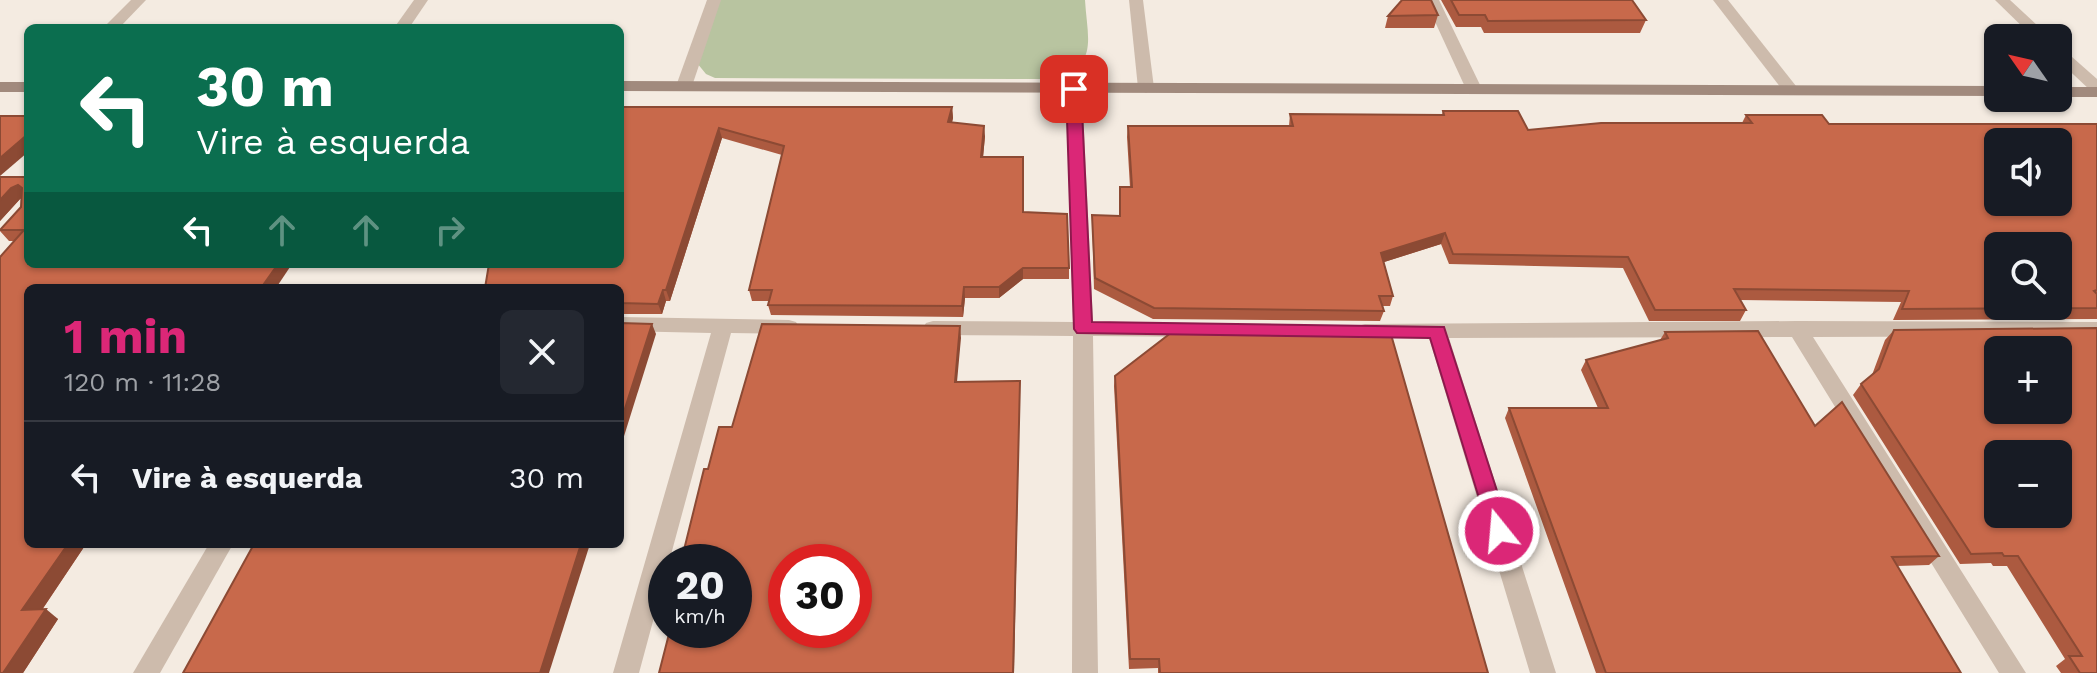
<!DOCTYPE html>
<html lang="pt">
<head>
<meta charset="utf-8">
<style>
	:root { --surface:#171b24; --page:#242831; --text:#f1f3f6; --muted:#9ea1a6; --line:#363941; --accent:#db2777 }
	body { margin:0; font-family:"Work Sans",sans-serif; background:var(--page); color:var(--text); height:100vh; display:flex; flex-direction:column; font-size:30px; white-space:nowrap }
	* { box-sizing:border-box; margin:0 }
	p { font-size:26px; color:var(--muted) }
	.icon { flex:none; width:44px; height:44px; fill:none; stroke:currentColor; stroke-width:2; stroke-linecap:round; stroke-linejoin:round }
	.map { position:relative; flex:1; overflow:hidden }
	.panel { position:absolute; left:24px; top:284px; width:600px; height:264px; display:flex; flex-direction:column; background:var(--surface); border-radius:12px; box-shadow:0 2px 6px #0004 }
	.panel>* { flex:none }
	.top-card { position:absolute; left:24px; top:24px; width:600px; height:244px; border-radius:12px; box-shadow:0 2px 6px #0004; background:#0b6e4f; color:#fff; overflow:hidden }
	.needle { width:52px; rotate:304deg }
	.buttons { position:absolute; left:1984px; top:24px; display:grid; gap:16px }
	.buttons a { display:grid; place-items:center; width:88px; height:88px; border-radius:12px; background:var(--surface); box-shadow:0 2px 6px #0004; font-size:40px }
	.speed { position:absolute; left:648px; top:544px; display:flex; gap:16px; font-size:40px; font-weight:700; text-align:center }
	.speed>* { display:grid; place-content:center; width:104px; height:104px; border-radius:50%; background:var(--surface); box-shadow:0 2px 6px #0004; line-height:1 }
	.speed small { font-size:20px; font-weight:400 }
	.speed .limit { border:12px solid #d22; background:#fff; color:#111 }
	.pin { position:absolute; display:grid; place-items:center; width:68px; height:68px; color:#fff; margin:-34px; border-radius:16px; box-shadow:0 4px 12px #0006 }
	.me { position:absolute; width:88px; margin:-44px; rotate:343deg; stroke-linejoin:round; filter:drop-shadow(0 0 6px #0008) }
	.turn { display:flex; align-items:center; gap:28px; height:168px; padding:0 40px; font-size:36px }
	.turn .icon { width:104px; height:104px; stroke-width:2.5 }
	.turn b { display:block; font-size:56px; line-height:68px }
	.lanes { display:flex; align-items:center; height:76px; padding:0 40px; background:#0003; justify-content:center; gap:40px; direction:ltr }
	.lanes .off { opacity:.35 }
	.round { display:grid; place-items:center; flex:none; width:84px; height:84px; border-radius:12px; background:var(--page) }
	.overview { display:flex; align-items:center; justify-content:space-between; height:136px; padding:0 40px }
	h1 { font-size:48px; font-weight:700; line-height:60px; color:var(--accent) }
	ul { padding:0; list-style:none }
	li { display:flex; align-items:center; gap:24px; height:112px; padding:0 40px; border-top:2px solid var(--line) }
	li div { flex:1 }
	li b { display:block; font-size:30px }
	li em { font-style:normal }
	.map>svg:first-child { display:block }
	.green { fill:#b8c4a0 }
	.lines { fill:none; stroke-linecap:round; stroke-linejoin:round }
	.street { fill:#cdbbac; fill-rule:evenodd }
	.secondary { fill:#a18a7d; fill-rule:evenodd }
	.wall { fill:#ac5a40 }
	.shaded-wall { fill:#8c4a34 }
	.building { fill:#c8694b; stroke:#8c4a34; stroke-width:2; fill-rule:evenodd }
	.route { fill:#db2777; stroke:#8e194d; stroke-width:2 }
</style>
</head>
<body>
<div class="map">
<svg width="2097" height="673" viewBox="0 0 2097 673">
	<rect width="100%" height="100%" fill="#f4ebe1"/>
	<!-- green -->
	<path class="green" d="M719,0H1085C1087,37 1099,64 1057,79L715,78L706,74L697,63Z"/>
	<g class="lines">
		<!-- street -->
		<g class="street">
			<polygon points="131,0 146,0 119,28 103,28"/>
			<polygon points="414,0 428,0 409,28 394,28"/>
			<polygon points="707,0 721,0 692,86 684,91 678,89 676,86"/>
			<polygon points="1129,0 1143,0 1154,88 1146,93 1138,88"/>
			<polygon points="1425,0 1439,0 1482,89 1480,92 1468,92 1466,89"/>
			<polygon points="1713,0 1728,0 1796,86 1796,92 1784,92"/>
			<polygon points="1995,0 2010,0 2051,38 2034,38"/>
			<polygon points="2058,47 2063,49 2097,79 2097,93 2091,91 2058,60"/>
			<polygon points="1074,84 1082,89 1093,322 1201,323 1208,325 1211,330 1208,335 1201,337 1093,336 1098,673 1072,673 1073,336 933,335 926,333 923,328 926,323 933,321 1073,322 1066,89"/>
			<polygon points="620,317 789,320 796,322 799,327 796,332 789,334 731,333 669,562 666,562 666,573 639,673 613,673 711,333 620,331"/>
			<polygon points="1797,321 2097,322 2097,336 1813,337 2026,673 1999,673 1792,337 1449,338 1556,673 1530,673 1429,338 1365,338 1358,336 1355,331 1358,326 1365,324"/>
			<polygon points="209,544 233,544 160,673 133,673"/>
		</g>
		<!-- secondary -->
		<g class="secondary">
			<polygon points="620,81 1998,86 1998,96 620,91"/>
			<rect x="0" y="82" width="28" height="10"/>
			<rect x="2058" y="87" width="39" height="10"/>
		</g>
	</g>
	<!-- wall -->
	<g class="wall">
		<polygon points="1441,0 1632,0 1646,20 1640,33 1484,33 1481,27 1456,27"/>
		<polygon points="1438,15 1434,28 1385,28 1388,16"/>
		<polygon points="620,107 952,107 953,118 952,123 985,136 983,157 1023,213 1069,268 1069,279 1023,279 999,298 965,298 963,317 771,315 768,305 769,301 752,301 749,290 782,155 722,138 670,301 666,301 662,314 620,314"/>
		<polygon points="1443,111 1528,130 1742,123 1746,115 1829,124 2097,124 2097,319 1893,320 1901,302 1740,300 1746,310 1740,321 1649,321 1623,268 1449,264 1441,244 1384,262 1393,296 1390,306 1383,306 1384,311 1380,321 1153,319 1094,289 1092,215 1119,216 1120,187 1130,187 1127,137 1128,126 1289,126 1290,114 1442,115"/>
		<polygon points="28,176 28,288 86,544 42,610 58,619 23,673 15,241 9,241 0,231 21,207 21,198 0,221 0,177"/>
		<polygon points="1894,330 2097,673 2061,673 2056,666 2065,659 2007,566 1993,566 1991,563 1960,564 1853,395 1861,384 1872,375 1885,340"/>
		<polygon points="1665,332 1815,426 1939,556 1929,565 1897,566 1961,673 1596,673 1505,418 1509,408 1598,408 1581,370 1586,360 1660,340"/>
		<polygon points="1115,376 1488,673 1158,673 1158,668 1129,669 1114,386"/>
	</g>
	<!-- shaded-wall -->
	<g class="shaded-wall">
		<polygon points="952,107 953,118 949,133 948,122"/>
		<polygon points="984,126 985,136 982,168 981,157"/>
		<polygon points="719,128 722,138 670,301 666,290"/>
		<polygon points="28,134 28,152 0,176 0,158"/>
		<polygon points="18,185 27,196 20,199 0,221 0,200 11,188"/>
		<polygon points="1445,233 1441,244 1378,264 1381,253"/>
		<polygon points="278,264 292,264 276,288 261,288"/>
		<polygon points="1023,268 1023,279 999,298 999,287"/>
		<polygon points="964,287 965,298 963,317 962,306"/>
		<polygon points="663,290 666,301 662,314 658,304"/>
		<polygon points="652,324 656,334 620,449 620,424"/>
		<polygon points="960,326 961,338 956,393 955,382"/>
		<polygon points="1020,381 1014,673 1013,673"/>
		<polygon points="68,544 86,544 35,620 22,610"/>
		<polygon points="581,544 590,544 549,673 540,673"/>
		<polygon points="46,609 58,619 23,673 3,673"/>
	</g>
	<!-- building -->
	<g class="building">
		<polygon points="1402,0 1431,0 1438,15 1388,16"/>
		<polygon points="1451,0 1632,0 1646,20 1488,21 1485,15 1459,15"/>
		<polygon points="620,107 952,107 948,122 984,126 981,157 1023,157 1023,212 1067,214 1069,268 1023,268 999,287 964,287 962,306 768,305 772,290 749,290 784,146 719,128 666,290 663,290 658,304 620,303 620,288 485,288 489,264 620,264"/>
		<path d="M1443,111H1518L1528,130L1601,123H1752L1746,115H1822L1829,124H2097V290L2094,291L2097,294V308L1902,309L1909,291L1734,289L1746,310H1655L1628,257L1453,254L1445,233L1381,253L1393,296H1379L1384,311L1154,308L1095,278L1092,215L1120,216V187H1132L1128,126H1293L1290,114L1444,115ZM1998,142H2058V202H1998ZM1998,246H2058V306H1998Z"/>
		<polygon points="0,116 28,116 28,134 0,158"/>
		<polygon points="0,177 28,177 28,264 278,264 261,288 28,288 28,544 68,544 22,610 46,609 3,673 0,673 0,257 24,230 0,230 21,207 22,188 18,185 11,188 0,200"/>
		<polygon points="620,323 652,324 620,424"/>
		<path d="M762,324L960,326L955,382L1020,381L1013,673H659L670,630H734V562H687L688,559L682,558L704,469H708L719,427H732ZM786,562H854V630H786Z"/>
		<path d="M2097,328V673H2080L2069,656H2082L2018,556H2004L2002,553L1971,554L1861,384L1879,369L1894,330ZM1998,350H2058V410H1998ZM1998,454H2058V514H1998Z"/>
		<polygon points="1176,329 1390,331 1488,673 1160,673 1159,659 1130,659 1115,376"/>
		<polygon points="1758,331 1815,426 1842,402 1939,556 1892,557 1961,673 1606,673 1509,408 1608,408 1586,360 1668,338 1665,332"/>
		<polygon points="254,544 581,544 540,673 183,673"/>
	</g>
	<!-- route -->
	<polygon class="route" points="1074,85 1081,89 1092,322 1444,327 1510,531 1507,537 1499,540 1492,537 1489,531 1430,338 1077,333 1074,329 1066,89"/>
</svg>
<div class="buttons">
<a><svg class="needle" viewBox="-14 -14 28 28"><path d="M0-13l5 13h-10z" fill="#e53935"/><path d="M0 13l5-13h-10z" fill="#9ea1a6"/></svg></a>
<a><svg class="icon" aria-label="sound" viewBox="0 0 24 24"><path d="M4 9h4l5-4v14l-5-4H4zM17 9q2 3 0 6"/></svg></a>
<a><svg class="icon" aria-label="search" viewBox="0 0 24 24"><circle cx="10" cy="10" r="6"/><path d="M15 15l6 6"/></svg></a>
<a>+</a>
<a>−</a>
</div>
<div class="speed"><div>20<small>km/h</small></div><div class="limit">30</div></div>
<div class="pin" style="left:1074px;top:89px;background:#d93025"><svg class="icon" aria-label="arrive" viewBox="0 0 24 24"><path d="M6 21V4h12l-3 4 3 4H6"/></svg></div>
<svg class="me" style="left:1499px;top:531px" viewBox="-20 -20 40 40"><circle r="17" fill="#db2777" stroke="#fff" stroke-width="3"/><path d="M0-11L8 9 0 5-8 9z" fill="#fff"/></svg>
<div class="top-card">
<div class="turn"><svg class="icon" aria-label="left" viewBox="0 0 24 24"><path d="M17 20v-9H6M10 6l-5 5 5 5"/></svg><div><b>30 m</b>Vire à esquerda</div></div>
<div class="lanes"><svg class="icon" aria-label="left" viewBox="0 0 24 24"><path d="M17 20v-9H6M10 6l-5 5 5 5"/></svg><svg class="icon off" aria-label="ahead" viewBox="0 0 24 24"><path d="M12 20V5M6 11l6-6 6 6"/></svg><svg class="icon off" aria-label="ahead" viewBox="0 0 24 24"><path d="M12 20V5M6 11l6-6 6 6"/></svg><svg class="icon off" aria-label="right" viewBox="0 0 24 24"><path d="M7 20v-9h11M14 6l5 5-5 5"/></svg></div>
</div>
<section class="panel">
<div class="overview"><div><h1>1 min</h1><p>120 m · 11:28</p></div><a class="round"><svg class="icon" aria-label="close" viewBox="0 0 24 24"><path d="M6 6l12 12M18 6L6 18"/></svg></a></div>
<ul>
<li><svg class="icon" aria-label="left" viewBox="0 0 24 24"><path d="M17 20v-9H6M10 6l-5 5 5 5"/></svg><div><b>Vire à esquerda</b></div><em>30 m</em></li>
</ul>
</section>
</div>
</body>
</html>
